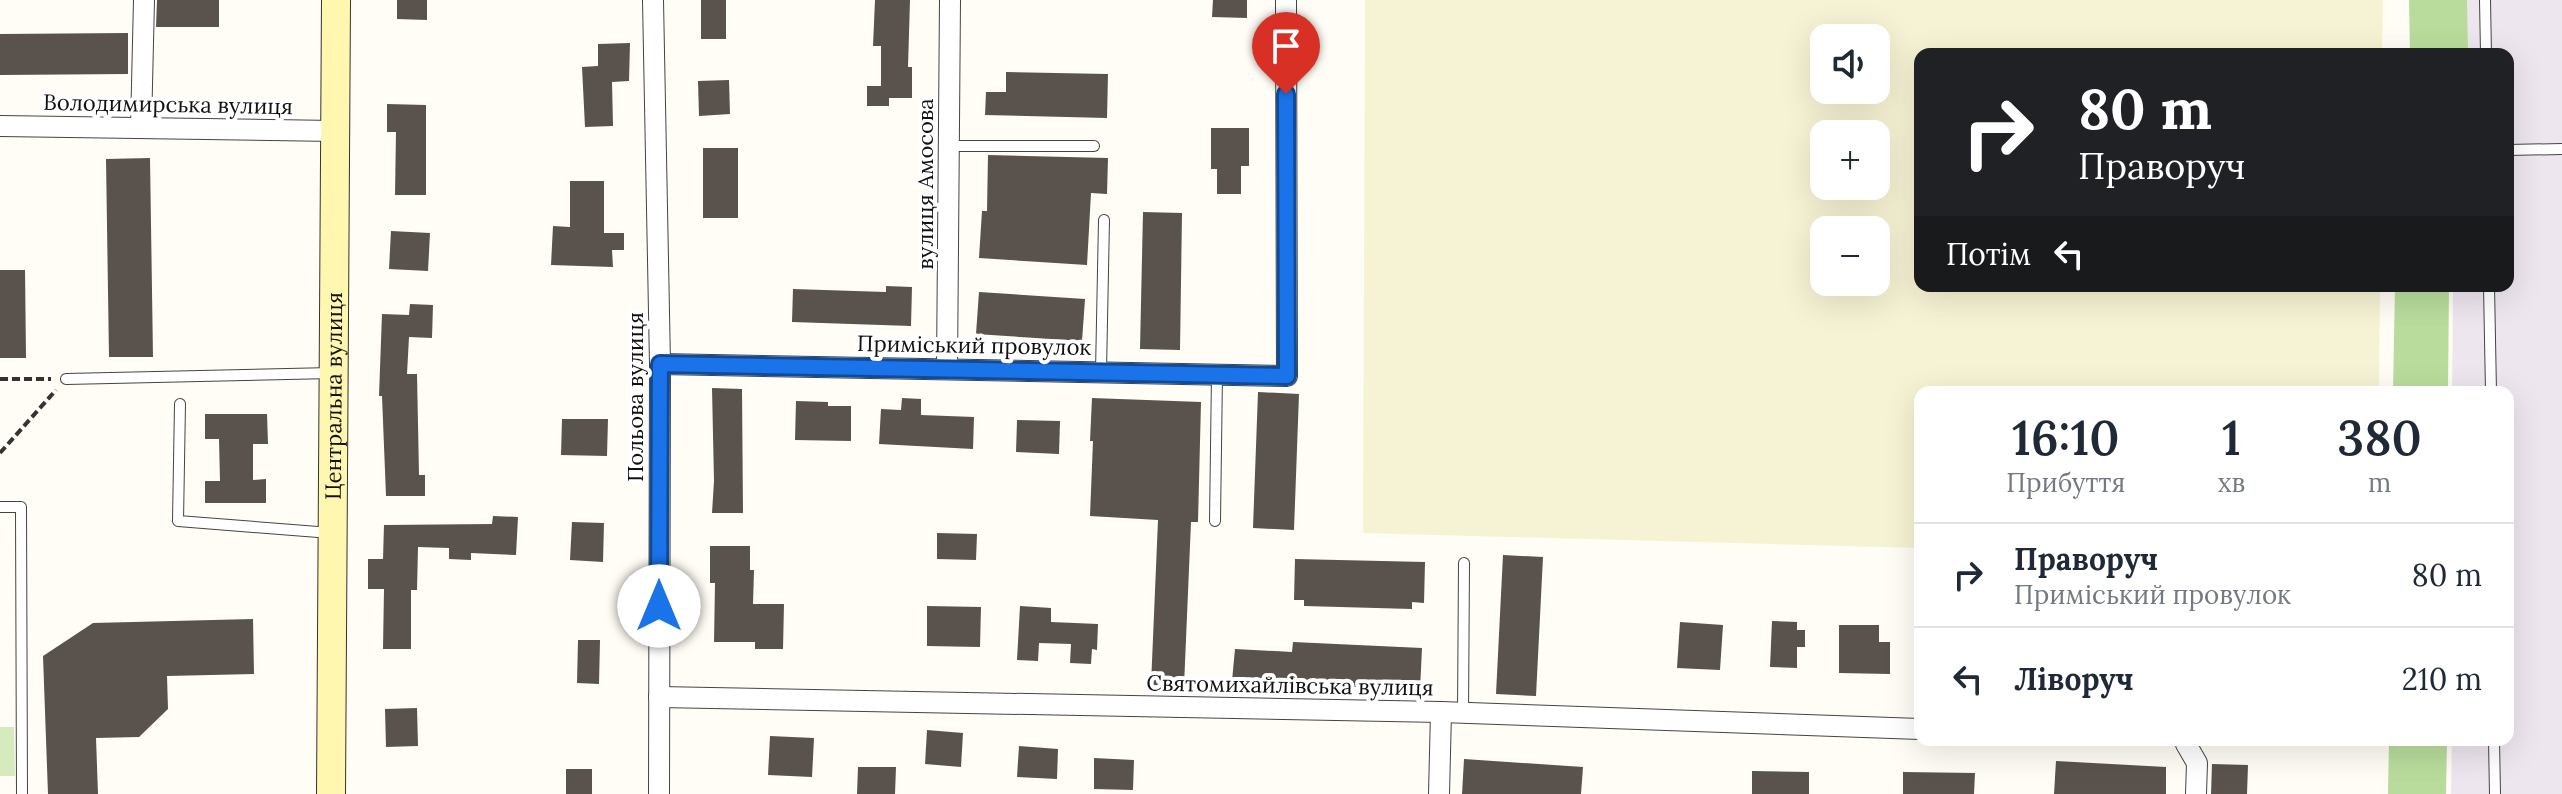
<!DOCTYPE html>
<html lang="uk">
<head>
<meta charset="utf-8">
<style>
	:root { --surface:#fff; --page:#f2f2f3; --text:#1f2937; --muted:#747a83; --line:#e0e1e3 }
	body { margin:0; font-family:Lora,serif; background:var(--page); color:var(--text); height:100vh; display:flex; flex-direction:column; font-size:30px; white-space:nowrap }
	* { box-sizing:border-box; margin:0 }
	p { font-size:26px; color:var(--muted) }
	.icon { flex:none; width:44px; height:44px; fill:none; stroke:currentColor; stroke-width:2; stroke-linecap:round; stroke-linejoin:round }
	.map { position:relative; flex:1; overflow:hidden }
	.details { position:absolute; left:1914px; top:386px; width:600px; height:360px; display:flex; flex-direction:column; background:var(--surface); border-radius:16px; box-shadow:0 8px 32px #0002 }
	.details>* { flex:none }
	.guide { position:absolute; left:1914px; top:48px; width:600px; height:244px; border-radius:16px; box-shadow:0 8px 32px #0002; background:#202124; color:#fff; overflow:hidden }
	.tools { position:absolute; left:1810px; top:24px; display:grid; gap:16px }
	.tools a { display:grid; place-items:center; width:80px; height:80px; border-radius:16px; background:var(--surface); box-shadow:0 8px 32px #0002; font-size:40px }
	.pin { position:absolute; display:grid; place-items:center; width:68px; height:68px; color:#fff; margin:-82px -34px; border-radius:50% 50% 50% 0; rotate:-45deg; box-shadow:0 0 8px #0007 }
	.pin .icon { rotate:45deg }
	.me { position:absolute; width:88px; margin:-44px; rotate:0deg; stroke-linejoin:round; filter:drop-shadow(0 0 6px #0008) }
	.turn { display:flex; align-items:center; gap:28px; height:168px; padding:0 32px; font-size:36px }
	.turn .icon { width:104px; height:104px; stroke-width:2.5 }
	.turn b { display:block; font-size:56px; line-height:68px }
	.then { display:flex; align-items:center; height:76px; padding:0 32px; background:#0003; gap:16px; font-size:30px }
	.eta { display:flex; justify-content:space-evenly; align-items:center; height:136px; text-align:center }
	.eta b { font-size:48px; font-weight:600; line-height:56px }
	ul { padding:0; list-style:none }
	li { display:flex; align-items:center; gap:24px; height:104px; padding:0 32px; border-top:2px solid var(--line) }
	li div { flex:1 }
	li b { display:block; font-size:30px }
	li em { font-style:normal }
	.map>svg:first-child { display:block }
	.industrial { fill:#eee6ef }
	.farmland { fill:#f6f3d4; fill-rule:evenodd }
	.green { fill:#d5ebbd }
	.forest { fill:#b9dc9c }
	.building { fill:#5a524d }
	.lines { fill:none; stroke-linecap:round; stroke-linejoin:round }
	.lane-casing { stroke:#444; stroke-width:12 }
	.street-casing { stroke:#444; stroke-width:22 }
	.secondary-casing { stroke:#333; stroke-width:30 }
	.path { stroke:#333; stroke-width:4; stroke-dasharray:8 4; stroke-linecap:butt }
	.lane { stroke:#fff; stroke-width:10 }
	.street { stroke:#fff; stroke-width:20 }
	.secondary { stroke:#fff6b0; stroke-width:28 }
	.route-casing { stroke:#114b97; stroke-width:20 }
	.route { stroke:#1a73e8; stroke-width:14 }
	.labels { text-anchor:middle; stroke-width:8; stroke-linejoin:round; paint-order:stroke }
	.street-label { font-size:22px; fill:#111; stroke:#fff }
</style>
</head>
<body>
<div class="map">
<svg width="2562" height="794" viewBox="0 0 2562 794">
	<rect width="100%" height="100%" fill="#fffdf5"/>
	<!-- industrial -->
	<polygon class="industrial" points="2453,0 2562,0 2562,794 2451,794 2452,740 2508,740 2508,392 2452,392 2453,286 2508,286 2508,54 2453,54"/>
	<!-- farmland -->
	<path class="farmland" d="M1365,0H2383L2382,54H1920V286H2380L2379,392H1920V548L1363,533ZM1824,38H1876V90H1824ZM1824,134H1876V186H1824ZM1824,230H1876V282H1824Z"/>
	<!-- green -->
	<polygon class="green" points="0,727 14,727 15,776 0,776"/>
	<!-- forest -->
	<g class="forest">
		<polygon points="2409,0 2467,0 2468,54 2410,54"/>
		<polygon points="2395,286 2449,286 2448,392 2393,392"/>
		<polygon points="2389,740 2447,740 2446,794 2388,794"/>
	</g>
	<!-- building -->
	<g class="building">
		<polygon points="157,0 219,0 219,27 156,27"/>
		<polygon points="397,0 427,0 427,20 397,19"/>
		<rect x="701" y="0" width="25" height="39"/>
		<polygon points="875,0 910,0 908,67 912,67 912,98 889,98 889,106 867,106 867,86 881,86 881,46 873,46"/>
		<polygon points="1213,0 1247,0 1247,18 1212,17"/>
		<polygon points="128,33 128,74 0,75 0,34"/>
		<polygon points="630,43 629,81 612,82 613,126 585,127 582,67 598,66 598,44"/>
		<polygon points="1006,72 1108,74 1107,118 985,115 986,92 1006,92"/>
		<polygon points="729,80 730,114 699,116 698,81"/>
		<polygon points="387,104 426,105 426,195 395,195 396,132 387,132"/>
		<polygon points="1211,128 1249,128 1249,166 1241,166 1241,194 1217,194 1217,169 1211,169"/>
		<rect x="703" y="148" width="35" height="70"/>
		<polygon points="988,155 1108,158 1107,194 1091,193 1087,265 979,258 982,211 987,211"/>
		<polygon points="150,158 153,357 109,357 106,159"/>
		<polygon points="570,181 604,181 604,233 624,233 624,250 612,250 613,267 551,265 553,226 570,227"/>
		<polygon points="1143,212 1182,213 1180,350 1140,349"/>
		<polygon points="391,231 430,233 428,271 389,269"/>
		<polygon points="0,270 25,270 26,358 0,358"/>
		<polygon points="886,286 912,287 911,326 792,322 793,289 886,292"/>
		<polygon points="979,292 1085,299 1082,341 976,334"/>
		<polygon points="410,304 433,305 432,338 409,337 407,374 417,374 419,475 425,475 425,496 386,496 382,396 379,396 382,314 409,315"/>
		<polygon points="712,388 742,389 743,513 712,513 714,481"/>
		<polygon points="1258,392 1299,394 1294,530 1253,528"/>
		<polygon points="902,398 921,399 921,415 974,417 973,449 879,444 881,409 901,410"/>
		<polygon points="1092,398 1201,402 1198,522 1191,522 1184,686 1151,685 1158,520 1090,516 1093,441 1090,441"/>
		<polygon points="796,401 828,402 828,406 851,406 851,441 795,440"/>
		<polygon points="205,414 267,414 268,444 253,444 253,480 266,479 266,503 205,503 205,481 220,481 219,439 205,439"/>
		<polygon points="562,419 608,419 607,456 561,455"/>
		<polygon points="1017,420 1060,421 1059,454 1016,452"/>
		<polygon points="493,516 518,517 516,555 471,553 471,560 449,559 449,548 418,547 417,590 411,590 411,649 383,649 384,589 368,589 368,559 383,559 384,525 492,524"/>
		<polygon points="572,522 604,523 603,562 570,560"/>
		<polygon points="937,533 977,534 976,560 937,559"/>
		<polygon points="710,546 750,546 750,570 754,570 753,604 784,604 783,649 755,649 755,642 714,642 715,583 710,583"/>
		<polygon points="1503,555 1543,557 1536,696 1496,694"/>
		<polygon points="1295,559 1425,562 1424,603 1412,602 1412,609 1304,606 1304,600 1294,600"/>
		<polygon points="927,606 981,607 980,647 927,646"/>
		<polygon points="1020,606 1051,608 1051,622 1098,624 1097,650 1092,649 1091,664 1070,663 1071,644 1039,643 1038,661 1017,660"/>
		<polygon points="253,619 254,674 167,676 168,709 139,737 96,738 98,794 48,794 43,656 93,623"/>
		<polygon points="1772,621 1797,622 1797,630 1805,630 1805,647 1797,647 1797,668 1770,667"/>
		<polygon points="1680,622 1723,625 1720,670 1677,668"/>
		<polygon points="1839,625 1879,625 1879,642 1890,642 1890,674 1839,673"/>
		<polygon points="578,640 600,640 599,684 577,683"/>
		<polygon points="1293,642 1422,648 1420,690 1232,681 1235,649 1292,652"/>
		<polygon points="417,708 418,746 386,747 385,709"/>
		<polygon points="927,730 963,733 961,767 925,764"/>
		<polygon points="770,736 814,738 812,777 768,775"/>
		<polygon points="1019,746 1058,749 1057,779 1017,777"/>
		<polygon points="1094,758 1134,760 1133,790 1094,789"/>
		<polygon points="1464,759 1583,767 1581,794 1462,794"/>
		<polygon points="2056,761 2166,767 2166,794 2054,794"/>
		<polygon points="2212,764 2248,765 2247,794 2211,794"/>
		<polygon points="858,767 896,767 895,794 857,794"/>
		<rect x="566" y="769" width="26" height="25"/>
		<polygon points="1752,771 1809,772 1809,794 1752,794"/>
		<polygon points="1903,772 1975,773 1974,794 1903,794"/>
	</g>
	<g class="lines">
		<defs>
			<g id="lane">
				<polyline points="2485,0 2486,54"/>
				<polyline points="949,146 1094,146"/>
				<polyline points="2508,150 2562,149"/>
				<polyline points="2489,286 2491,392"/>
				<polyline points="1101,372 1104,220"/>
				<polyline points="66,379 332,373"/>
				<polyline points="180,404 178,521 331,533"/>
				<polyline points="0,507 21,507 22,794"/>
				<polyline points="1215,521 1217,374"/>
				<polyline points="1463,714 1464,563"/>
				<polyline points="2494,740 2495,794"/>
			</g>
			<g id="street">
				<polyline points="653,0 660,364 659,794"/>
				<polyline points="0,126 335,131"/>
				<polyline points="141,127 144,0"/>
				<polyline points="660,364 1287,376 1286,0"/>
				<polyline points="947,369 950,0"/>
				<polyline points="659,697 1441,712 1920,729"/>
				<polyline points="2186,744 2197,763 2196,794"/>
				<polyline points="1439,794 1441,712"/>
			</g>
			<g id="secondary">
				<path id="s1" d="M331,794L336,0"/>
			</g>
		</defs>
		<!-- lane casing -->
		<use href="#lane" class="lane-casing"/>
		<!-- street casing -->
		<use href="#street" class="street-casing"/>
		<!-- secondary casing -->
		<use href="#secondary" class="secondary-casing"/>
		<!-- path -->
		<g class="path">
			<polyline points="0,379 51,379"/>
			<polyline points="0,453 56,390"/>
		</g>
		<!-- lane -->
		<use href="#lane" class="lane"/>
		<!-- street -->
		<use href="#street" class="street"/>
		<!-- secondary -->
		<use href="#secondary" class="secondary"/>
	</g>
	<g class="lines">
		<defs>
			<polyline id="route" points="659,606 660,364 1287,376 1286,94"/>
		</defs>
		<!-- route casing -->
		<use href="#route" class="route-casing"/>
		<!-- route -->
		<use href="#route" class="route"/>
	</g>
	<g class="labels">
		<!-- street labels -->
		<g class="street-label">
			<text transform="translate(168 104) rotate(1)" y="8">Володимирська вулиця</text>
			<text transform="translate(925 184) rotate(-90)" y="8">вулиця Амосова</text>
			<text transform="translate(974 345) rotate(1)" y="8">Приміський провулок</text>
			<text dy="8" stroke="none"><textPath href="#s1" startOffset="398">Центральна вулиця</textPath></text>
			<text transform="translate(635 397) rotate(-90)" y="8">Польова вулиця</text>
			<text transform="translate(1290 685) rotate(1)" y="8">Святомихайлівська вулиця</text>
		</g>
	</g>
</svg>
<div class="tools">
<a><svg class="icon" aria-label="sound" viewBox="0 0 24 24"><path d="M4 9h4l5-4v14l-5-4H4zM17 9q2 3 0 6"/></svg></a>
<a>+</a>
<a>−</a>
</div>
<div class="pin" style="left:1286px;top:94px;background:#d93025"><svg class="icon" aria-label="arrive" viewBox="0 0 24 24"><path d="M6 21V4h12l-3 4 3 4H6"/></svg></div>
<svg class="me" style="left:659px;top:606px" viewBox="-20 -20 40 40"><circle r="19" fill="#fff"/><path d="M0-13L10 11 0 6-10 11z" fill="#1a73e8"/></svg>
<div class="guide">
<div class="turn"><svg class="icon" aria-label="right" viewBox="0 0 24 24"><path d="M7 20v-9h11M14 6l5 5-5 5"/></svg><div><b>80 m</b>Праворуч</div></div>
<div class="then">Потім<svg class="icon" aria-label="left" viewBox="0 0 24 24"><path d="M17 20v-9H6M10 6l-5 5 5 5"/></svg></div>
</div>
<section class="details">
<div class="eta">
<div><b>16:10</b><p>Прибуття</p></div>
<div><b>1</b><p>хв</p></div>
<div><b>380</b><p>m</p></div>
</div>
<ul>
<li><svg class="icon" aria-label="right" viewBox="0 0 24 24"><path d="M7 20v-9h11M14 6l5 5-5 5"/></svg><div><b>Праворуч</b><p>Приміський провулок</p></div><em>80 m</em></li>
<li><svg class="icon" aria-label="left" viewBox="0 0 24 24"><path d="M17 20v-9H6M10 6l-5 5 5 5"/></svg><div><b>Ліворуч</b></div><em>210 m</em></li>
</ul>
</section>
</div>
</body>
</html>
